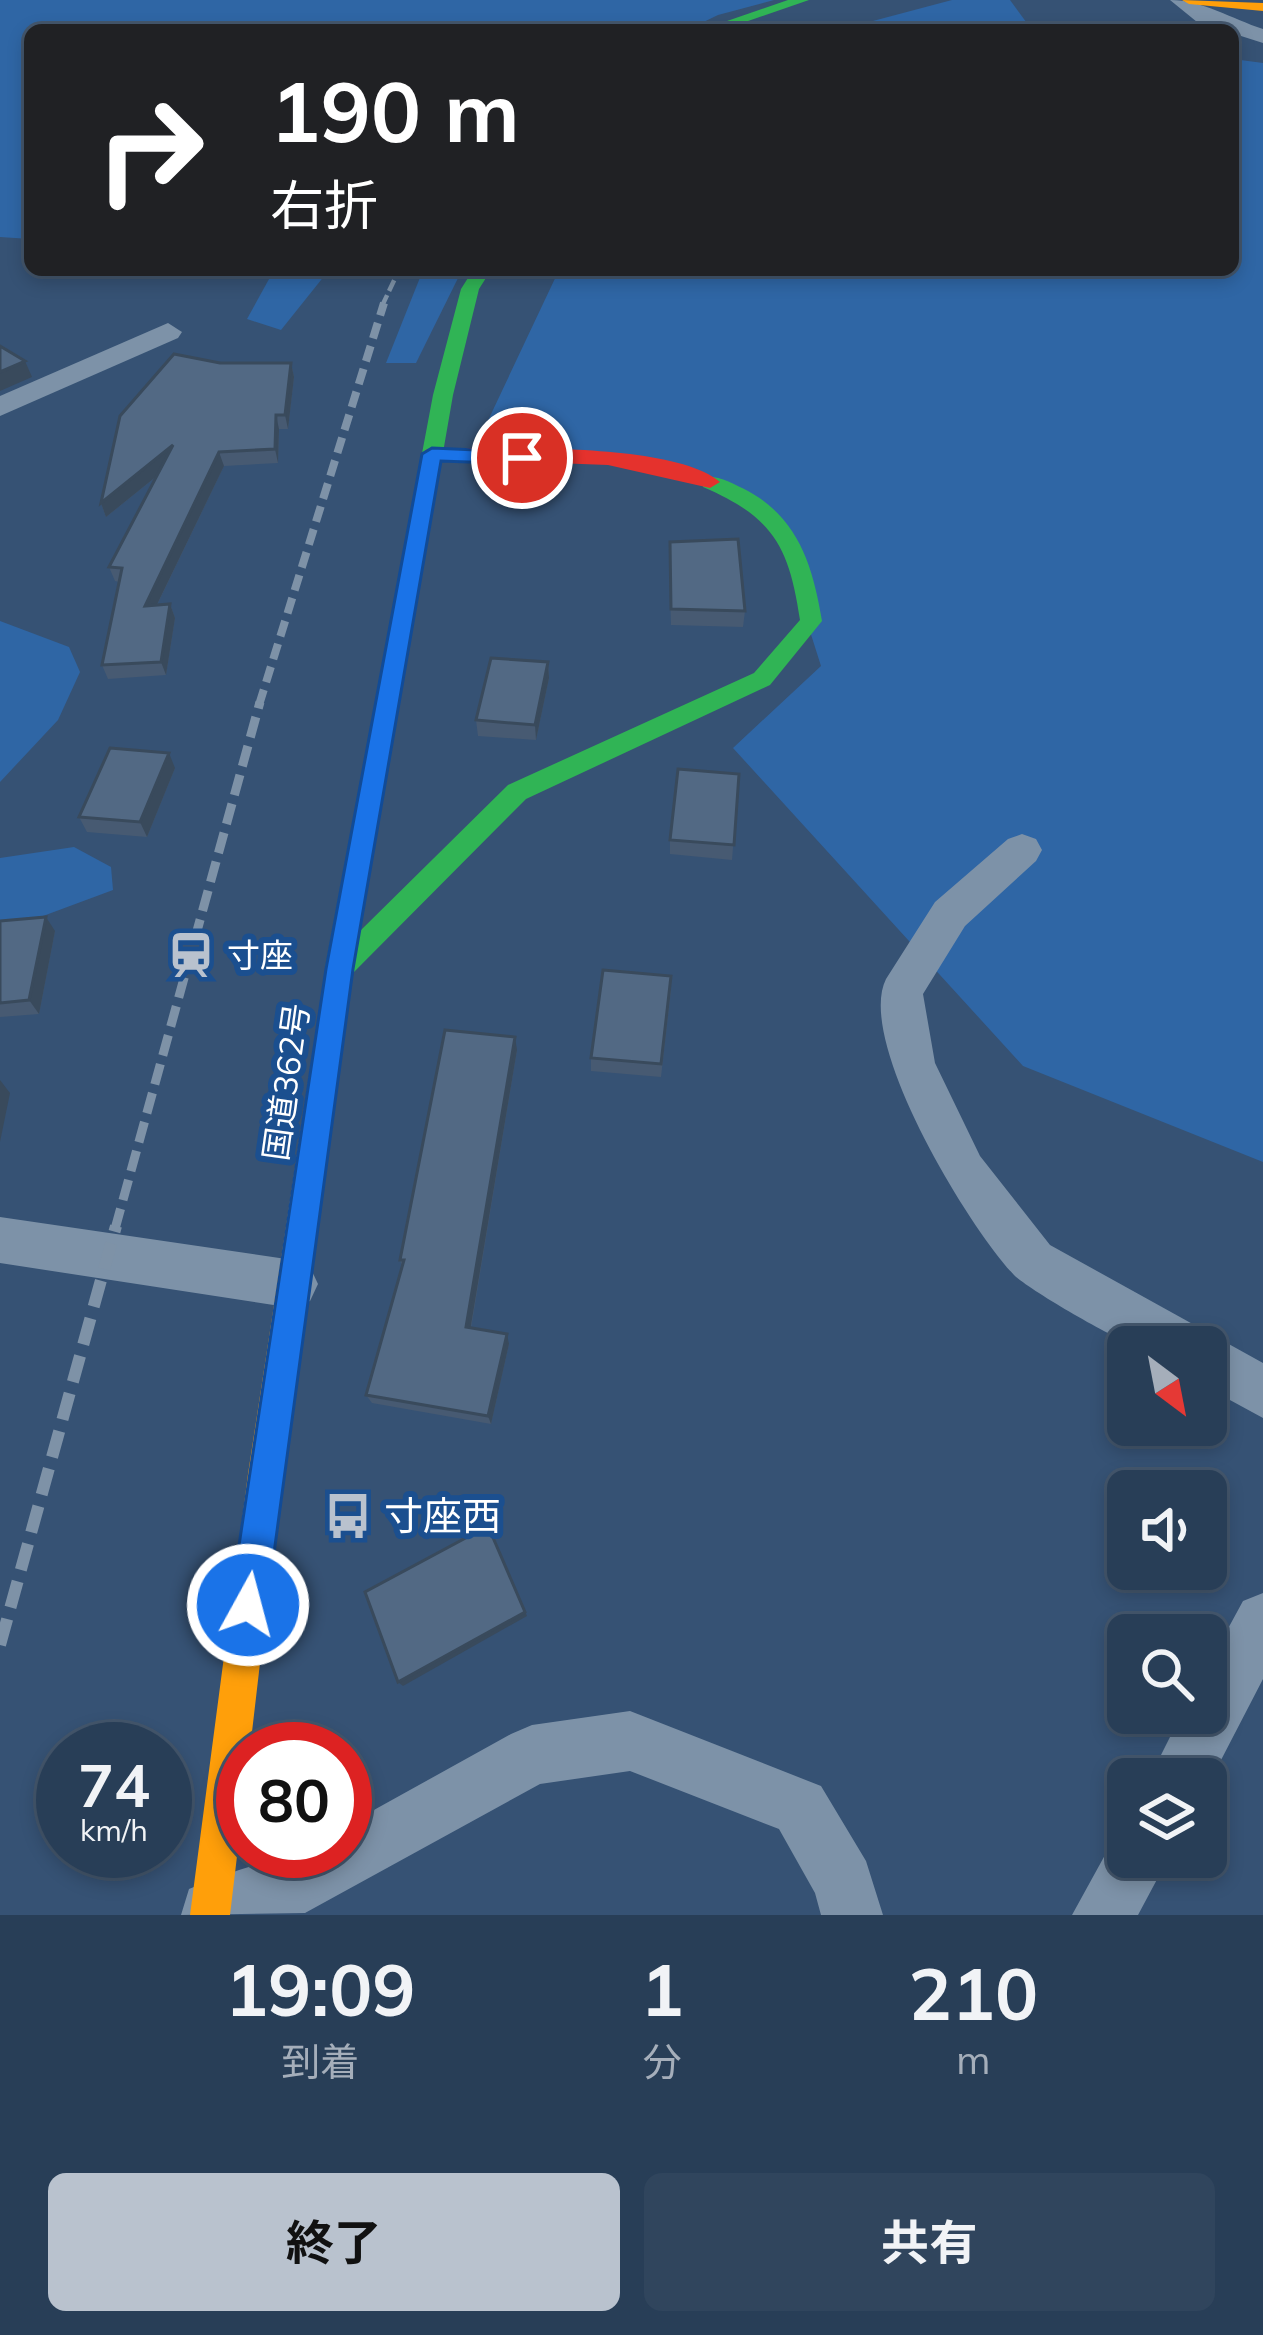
<!DOCTYPE html>
<html lang="ja">
<head>
<meta charset="utf-8">
<style>
	:root { --surface:#283e57; --page:#30455d; --text:#f1f3f6; --muted:#a5aeba; --line:#44576d; --accent:#b9c2ce }
	body { margin:0; font-family:Mulish,"Noto Sans JP",sans-serif; background:var(--page); color:var(--text); height:100vh; display:flex; flex-direction:column; font-size:45px; white-space:nowrap }
	* { box-sizing:border-box; margin:0 }
	p { font-size:39px; color:var(--muted) }
	.icon { flex:none; width:66px; height:66px; fill:none; stroke:currentColor; stroke-width:2; stroke-linecap:round; stroke-linejoin:round }
	.map { position:relative; height:1915px; overflow:hidden }
	.drawer { display:flex; flex-direction:column; background:var(--surface); flex:1 }
	.drawer>* { flex:none }
	.hud { position:absolute; left:24px; top:24px; width:1215px; height:252px; border-radius:18px; box-shadow:0 6px 18px #0003,0 0 0 3px var(--line); background:#202124; color:#fff; overflow:hidden }
	.needle { width:78px; rotate:148deg }
	.buttons { position:absolute; left:1107px; top:1326px; display:grid; gap:24px }
	.buttons a { display:grid; place-items:center; width:120px; height:120px; border-radius:18px; background:var(--surface); box-shadow:0 6px 18px #0003,0 0 0 3px var(--line); font-size:60px }
	.speed { position:absolute; left:36px; top:1722px; display:flex; gap:24px; font-size:60px; font-weight:700; text-align:center }
	.speed>* { display:grid; place-content:center; width:156px; height:156px; border-radius:50%; background:var(--surface); box-shadow:0 6px 18px #0003,0 0 0 3px var(--line); line-height:1 }
	.speed small { font-size:30px; font-weight:400 }
	.speed .limit { border:18px solid #d22; background:#fff; color:#111 }
	.pin { position:absolute; display:grid; place-items:center; width:102px; height:102px; color:#fff; margin:-51px; border:6px solid #fff; border-radius:50%; box-shadow:0 3px 12px #0007 }
	.me { position:absolute; width:132px; margin:-66px; rotate:7deg; stroke-linejoin:round; filter:drop-shadow(0 0 9px #0008) }
	.turn { display:flex; align-items:center; gap:42px; height:252px; padding:0 48px; font-size:54px }
	.turn .icon { width:156px; height:156px; stroke-width:2.5 }
	.turn b { display:block; font-size:84px; line-height:102px }
	.eta { display:flex; justify-content:space-evenly; align-items:center; height:204px; text-align:center }
	.eta b { font-size:72px; font-weight:700; line-height:84px }
	.action { display:flex; gap:24px; margin-top:auto; padding:24px 48px }
	.action a { flex:1; height:138px; border-radius:18px; background:var(--accent); color:#111; font-size:48px; font-weight:700; line-height:138px; text-align:center }
	.action a+a { background:var(--page); color:var(--text) }
	.map>svg:first-child { display:block }
	.green { fill:#2f66a5 }
	.lines { fill:none; stroke-linecap:round; stroke-linejoin:round }
	.street { fill:#7d92a8; fill-rule:evenodd }
	.fast { fill:#30b455; fill-rule:evenodd }
	.slow { fill:#ff9f0a; fill-rule:evenodd }
	.jam { fill:#e5322d; fill-rule:evenodd }
	.rail-far3 { stroke:#7e92a7; stroke-width:4.5; stroke-dasharray:12 4.5; stroke-linecap:butt }
	.rail-far2 { stroke:#7e92a7; stroke-width:8; stroke-dasharray:16 8; stroke-linecap:butt }
	.rail-far1 { stroke:#7e92a7; stroke-width:9; stroke-dasharray:21 9; stroke-linecap:butt }
	.rail { stroke:#7e92a7; stroke-width:12; stroke-dasharray:27 12; stroke-linecap:butt }
	.wall { fill:#475a72 }
	.shaded-wall { fill:#394a5c }
	.building { fill:#526984; stroke:#394a5c; stroke-width:3 }
	.route { fill:#1a73e8; stroke:#114b97; stroke-width:3 }
	.labels { text-anchor:middle; stroke-width:12; stroke-linejoin:round; paint-order:stroke }
	.poi-label { font-size:33px; fill:#fff; stroke:#1b4f8f; text-anchor:start }
	.street-label { font-size:33px; fill:#fff; stroke:#1b4f8f }
	.near-poi-label { font-size:39px; fill:#fff; stroke:#1b4f8f; text-anchor:start }
</style>
</head>
<body>
<div class="map">
<svg width="1263" height="1915" viewBox="0 0 1263 1915">
	<rect width="100%" height="100%" fill="#365274"/>
	<!-- green -->
	<g class="green">
		<polygon points="0,0 774,0 718,15 687,30 30,30 30,239 0,237"/>
		<polygon points="952,0 1010,0 1032,30 839,30"/>
		<polygon points="1233,59 1263,63 1263,1162 1023,1066 733,748 821,666 775,521 657,463 518,444 484,429 559,270 1233,270"/>
		<polygon points="274,270 329,270 281,330 247,319"/>
		<polygon points="423,270 462,270 416,363 386,363"/>
		<polygon points="0,621 69,647 80,672 58,720 0,782"/>
		<polygon points="74,847 111,867 113,890 0,932 0,858"/>
	</g>
	<g class="lines">
		<!-- street -->
		<g class="street">
			<path d="M1170,0C1202,0 1232,19 1263,29V43L1197,22Z"/>
			<polygon points="168,323 182,332 178,338 0,416 0,396"/>
			<path d="M1022,834L1036,839L1042,850L1036,861L965,926L923,994L935,1063L980,1156L1050,1245L1263,1363V1418L1206,1387V1347C1185,1347 1152,1353 1133,1345C1111,1337 1029,1290 1014,1275C969,1228 855,1041 886,979L935,902L1008,839Z"/>
			<polygon points="0,1217 293,1260 310,1267 318,1284 310,1301 293,1308 0,1263"/>
			<polygon points="1263,1593 1263,1679 1206,1789 1206,1779 1149,1779 1182,1713 1206,1713 1206,1669 1243,1601"/>
			<path d="M630,1711L821,1786L866,1861L883,1915H821L815,1893L779,1829L630,1771L540,1784L305,1913L181,1915L189,1889C239,1868 291,1851 345,1851V1826L511,1734L532,1725Z"/>
			<polygon points="1128,1830 1128,1857 1169,1857 1138,1915 1072,1915 1116,1835"/>
		</g>
		<!-- fast -->
		<g class="fast">
			<polygon points="788,0 809,0 722,30 701,30"/>
			<path d="M473,270H491L479,289L453,395L360,931L508,785L754,673L800,620C789,546 773,517 703,487V477C719,475 734,484 748,491C799,519 813,567 822,621L770,685L526,799L353,973L347,993H327L325,969L433,395L461,289Z"/>
		</g>
		<!-- slow -->
		<g class="slow">
			<polygon points="1182,0 1263,3 1263,11 1189,4"/>
			<polygon points="337,973 347,977 351,985 282,1474 250,1749 243,1749 243,1806 230,1915 190,1915 248,1474 323,985 327,977"/>
		</g>
		<!-- jam -->
		<path class="jam" d="M432,448C498,449 672,441 720,482L710,488L608,465L425,458V450Z"/>
		<!-- rail-far3 -->
		<polyline class="rail-far3" points="382,306 399,270"/>
		<!-- rail-far2 -->
		<polyline class="rail-far2" points="259,705 384,303"/>
		<!-- rail-far1 -->
		<polyline class="rail-far1" points="115,1229 260,702"/>
		<!-- rail -->
		<polyline class="rail" points="0,1645 116,1226"/>
	</g>
	<!-- wall -->
	<g class="wall">
		<polygon points="220,363 291,363 294,377 288,429 279,429 278,463 224,466 157,605 170,604 175,618 166,675 108,679 102,665 119,582 115,581 109,567 157,476 106,517 101,503"/>
		<polygon points="669,558 745,611 743,627 671,625"/>
		<polygon points="548,662 549,678 536,740 478,736 476,720"/>
		<polygon points="175,768 147,837 87,832 79,817"/>
		<polygon points="739,774 732,860 670,854 670,840"/>
		<polygon points="0,921 55,931 39,1014 0,1017"/>
		<polygon points="671,990 661,1077 591,1071 591,1058"/>
		<polygon points="517,1050 471,1328 509,1344 491,1424 372,1403 366,1395 402,1267 400,1260"/>
	</g>
	<!-- shaded-wall -->
	<g class="shaded-wall">
		<polygon points="25,361 32,377 0,391 0,372"/>
		<polygon points="291,363 294,377 288,429 285,415"/>
		<polygon points="276,415 279,429 278,463 275,449"/>
		<polygon points="173,445 178,459 106,517 101,503"/>
		<polygon points="219,452 224,466 150,619 145,606"/>
		<polygon points="170,604 175,618 166,675 161,662"/>
		<polygon points="548,662 549,678 536,740 535,725"/>
		<polygon points="169,753 175,768 147,837 140,822"/>
		<polygon points="46,917 55,931 39,1014 29,1000"/>
		<polygon points="515,1037 517,1050 469,1337 466,1327"/>
		<polygon points="0,1080 10,1093 0,1142"/>
		<polygon points="507,1334 509,1344 491,1424 488,1416"/>
		<polygon points="488,1526 527,1616 403,1686 398,1682"/>
	</g>
	<!-- building -->
	<g class="building">
		<polygon points="0,346 25,361 0,372"/>
		<polygon points="174,354 220,363 291,363 285,415 276,415 275,449 219,452 145,606 170,604 161,662 102,665 122,568 109,567 173,445 101,503 120,416"/>
		<polygon points="738,539 745,611 671,609 670,542"/>
		<polygon points="491,658 548,662 535,725 476,720"/>
		<polygon points="110,748 169,753 140,822 79,817"/>
		<polygon points="678,769 739,774 734,845 670,840"/>
		<polygon points="46,917 29,1000 0,1003 0,921"/>
		<polygon points="603,970 671,976 661,1064 591,1058"/>
		<polygon points="445,1030 515,1037 466,1327 507,1334 488,1416 366,1395 404,1260 400,1260"/>
		<polygon points="488,1526 525,1612 398,1682 365,1592"/>
	</g>
	<!-- route -->
	<polygon class="route" points="432,448 522,452 532,458 522,464 441,461 353,969 267,1605 261,1618 248,1624 236,1618 230,1605 326,969 422,454"/>
	<!-- icons -->
	<defs>
		<symbol id="station-bare" viewBox="-9 -9 18 18"><path d="M-3-6H3Q5-6 5-4V2Q5 4 3 4L4.5 6H3L1.5 4h-3L-3 6H-4.5L-3 4Q-5 4-5 2V-4Q-5-6-3-6ZM-3.5-4v3h7v-3ZM-3.5 1v1.5H-2V1ZM2 1v1.5H3.5V1Z" fill="#b9c2ce" stroke="#1b4f8f" stroke-width="2.5" paint-order="stroke"/></symbol>
		<symbol id="bus-bare" viewBox="-9 -9 18 18"><path d="M-5-6H5V4H4V6H2V4H-2V6H-4V4H-5ZM-3.5-4V0h7V-4ZM-3.5 1.2v1.5H-2V1.2ZM2 1.2v1.5H3.5V1.2Z" fill="#b9c2ce" stroke="#1b4f8f" stroke-width="2.5" paint-order="stroke"/></symbol>
	</defs>
	<g fill-rule="evenodd">
		<use href="#station-bare" x="158" y="922" width="66" height="66"/>
		<use href="#bus-bare" x="315" y="1483" width="66" height="66"/>
	</g>
	<g class="labels">
		<!-- poi labels -->
		<g class="poi-label">
			<text x="227" y="967">寸座</text>
		</g>
		<!-- street labels -->
		<g class="street-label">
			<text transform="translate(286 1082) rotate(-82)" y="12">国道362号</text>
		</g>
		<!-- near-poi labels -->
		<g class="near-poi-label">
			<text x="384" y="1530">寸座西</text>
		</g>
	</g>
</svg>
<div class="buttons">
<a><svg class="needle" viewBox="-14 -14 28 28"><path d="M0-13l5 13h-10z" fill="#e53935"/><path d="M0 13l5-13h-10z" fill="#a5aeba"/></svg></a>
<a><svg class="icon" aria-label="sound" viewBox="0 0 24 24"><path d="M4 9h4l5-4v14l-5-4H4zM17 9q2 3 0 6"/></svg></a>
<a><svg class="icon" aria-label="search" viewBox="0 0 24 24"><circle cx="10" cy="10" r="6"/><path d="M15 15l6 6"/></svg></a>
<a><svg class="icon" aria-label="layers" viewBox="0 0 24 24"><path d="M12 4l9 5-9 5-9-5zM3 14l9 5 9-5"/></svg></a>
</div>
<div class="speed"><div>74<small>km/h</small></div><div class="limit">80</div></div>
<div class="pin" style="left:522px;top:458px;background:#d93025"><svg class="icon" aria-label="arrive" viewBox="0 0 24 24"><path d="M6 21V4h12l-3 4 3 4H6"/></svg></div>
<svg class="me" style="left:248px;top:1605px" viewBox="-20 -20 40 40"><circle r="17" fill="#1a73e8" stroke="#fff" stroke-width="3"/><path d="M0-11L8 9 0 5-8 9z" fill="#fff"/></svg>
<div class="hud">
<div class="turn"><svg class="icon" aria-label="right" viewBox="0 0 24 24"><path d="M7 20v-9h11M14 6l5 5-5 5"/></svg><div><b>190 m</b>右折</div></div>
</div>
</div>
<section class="drawer">
<div class="eta">
<div><b>19:09</b><p>到着</p></div>
<div><b>1</b><p>分</p></div>
<div><b>210</b><p>m</p></div>
</div>
<div class="action"><a>終了</a><a>共有</a></div>
</section>
</body>
</html>
